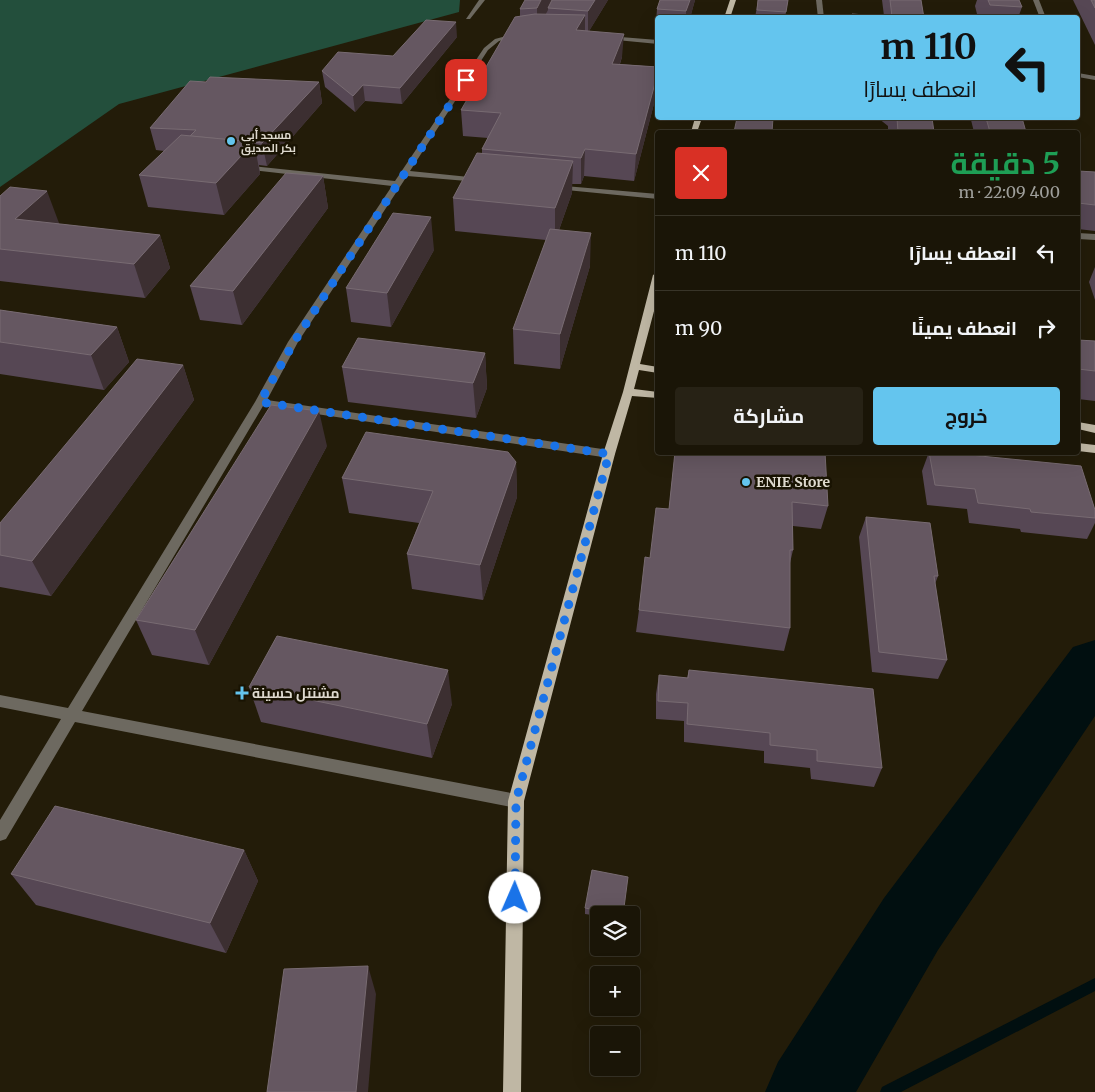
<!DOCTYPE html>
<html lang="ar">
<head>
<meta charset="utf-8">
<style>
	:root { --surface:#1a1507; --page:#272215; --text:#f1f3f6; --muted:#9f9f9b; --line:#383428; --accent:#64c5ee }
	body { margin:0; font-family:Merriweather,Cairo,serif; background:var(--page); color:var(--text); direction:rtl; height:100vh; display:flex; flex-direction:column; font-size:19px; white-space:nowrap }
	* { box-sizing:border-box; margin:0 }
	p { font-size:16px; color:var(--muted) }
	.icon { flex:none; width:28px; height:28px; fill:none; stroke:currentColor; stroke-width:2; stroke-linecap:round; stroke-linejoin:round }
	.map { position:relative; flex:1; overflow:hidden; direction:ltr }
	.panel { position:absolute; left:655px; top:130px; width:425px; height:325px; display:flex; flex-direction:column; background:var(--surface); border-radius:5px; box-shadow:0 5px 20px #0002,0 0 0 1px var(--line); direction:rtl }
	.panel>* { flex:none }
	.banner { position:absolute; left:655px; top:15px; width:425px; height:105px; border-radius:5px; box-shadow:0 5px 20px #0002,0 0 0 1px var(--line); direction:rtl; background:#64c5ee; color:#111; overflow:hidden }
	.tools { position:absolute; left:590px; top:906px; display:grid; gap:10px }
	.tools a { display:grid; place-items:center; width:50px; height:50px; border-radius:5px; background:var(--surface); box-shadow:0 5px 20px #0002,0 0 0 1px var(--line); font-size:25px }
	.pin { position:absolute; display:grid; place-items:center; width:42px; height:42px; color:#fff; margin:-21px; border-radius:10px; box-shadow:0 2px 8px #0006 }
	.me { position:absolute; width:55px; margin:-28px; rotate:1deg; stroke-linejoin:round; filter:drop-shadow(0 0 4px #0008) }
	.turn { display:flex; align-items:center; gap:18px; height:105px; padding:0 20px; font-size:22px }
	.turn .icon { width:65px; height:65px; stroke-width:2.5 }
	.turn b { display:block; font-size:35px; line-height:42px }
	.round { display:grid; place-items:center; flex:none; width:52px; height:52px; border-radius:5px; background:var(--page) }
	.head { display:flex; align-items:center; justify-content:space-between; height:85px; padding:0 20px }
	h1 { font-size:30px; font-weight:700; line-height:38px; color:#1e9e55 }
	.button { display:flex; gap:10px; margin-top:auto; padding:10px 20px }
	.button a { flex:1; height:58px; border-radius:5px; background:var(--accent); color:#111; font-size:20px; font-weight:700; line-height:58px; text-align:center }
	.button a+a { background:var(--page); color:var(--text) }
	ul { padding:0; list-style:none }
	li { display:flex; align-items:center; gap:15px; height:75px; padding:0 20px; border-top:1px solid var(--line) }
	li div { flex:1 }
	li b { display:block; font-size:19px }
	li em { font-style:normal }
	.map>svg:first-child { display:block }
	.forest { fill:#234f3c }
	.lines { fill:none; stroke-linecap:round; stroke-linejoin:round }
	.stream { fill:#010f10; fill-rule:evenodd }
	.river { fill:#010f10; fill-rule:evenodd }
	.minor { fill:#6d6960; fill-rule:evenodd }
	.major { fill:#bfb7a4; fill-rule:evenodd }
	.wall { fill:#564754 }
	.shaded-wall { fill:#3c2f31 }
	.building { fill:#655761; stroke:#786b72 }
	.route { stroke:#1a73e8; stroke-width:9; stroke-dasharray:0 16.2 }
	.poi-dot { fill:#64c5ee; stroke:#191302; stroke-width:2 }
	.labels { text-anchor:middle; stroke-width:5; stroke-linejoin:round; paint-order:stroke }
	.far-poi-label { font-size:11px; font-weight:bold; fill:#ded9ce; stroke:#191302; text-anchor:start }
	.poi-label { font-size:14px; font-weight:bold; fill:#ded9ce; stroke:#191302; text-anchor:start }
</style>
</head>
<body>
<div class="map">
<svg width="1095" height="1092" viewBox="0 0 1095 1092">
	<rect width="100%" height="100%" fill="#231c09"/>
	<!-- forest -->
	<polygon class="forest" points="0,0 460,0 459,12 119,104 0,187"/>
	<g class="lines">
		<!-- stream -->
		<polygon class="stream" points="1095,978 1095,991 901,1092 880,1092 882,1087"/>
		<!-- river -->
		<polygon class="river" points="1095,640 1095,716 938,950 856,1092 765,1092 778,1062 884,898 1073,647"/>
		<!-- minor -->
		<g class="minor">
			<polygon points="479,0 485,0 470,19 466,19"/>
			<polygon points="816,0 822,0 824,18 818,18"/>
			<polygon points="1033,0 1039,0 1046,18 1040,18"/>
			<polygon points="518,33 521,35 520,36 499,41 488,50 410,171 479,178 483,180 479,182 407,176 298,342 267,400 609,450 615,454 613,457 609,458 263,406 82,711 516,794 521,796 524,801 521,806 516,808 75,722 6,839 0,841 0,820 61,719 0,707 0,695 68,708 255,402 288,342 392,186 243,169 239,167 243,165 395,181 484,48 495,39"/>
			<polygon points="608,36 658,40 658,44 606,39 605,38"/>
			<polygon points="1078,73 1095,76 1095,80 1078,77"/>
			<polygon points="553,185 658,194 658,199 556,189 552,187"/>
			<polygon points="1078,233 1095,234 1095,240 1078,239"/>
		</g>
		<!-- major -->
		<g class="major">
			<polygon points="730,0 736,0 730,18 724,18"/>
			<polygon points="695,118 702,118 697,132 691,132"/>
			<polygon points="658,272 658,296 640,364 658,367 658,373 639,370 634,389 658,392 658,398 632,396 615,454 524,801 521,1092 503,1092 508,801 603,454 623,392 653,275"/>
			<polygon points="1078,422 1095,425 1095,433 1078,429"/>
			<polygon points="1078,443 1095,445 1095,453 1078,451"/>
		</g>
	</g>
	<!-- wall -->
	<g class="wall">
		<polygon points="608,0 589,31 622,57 620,64 658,67 657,92 634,181 584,176 581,184 572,184 572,193 559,230 590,266 560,369 514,364 513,329 546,240 455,231 453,198 482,153 482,149 488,138 463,136 461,110 520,16 520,9"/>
		<polygon points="695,0 690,18 658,18 658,36 655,36 657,9"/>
		<polygon points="758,0 788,0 785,18 755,18"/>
		<polygon points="882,0 921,0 924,18 851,18 852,14 884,16"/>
		<polygon points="977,0 1019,0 1022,7 1018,18 978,18 975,6"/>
		<polygon points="1073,0 1095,0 1095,45"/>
		<polygon points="457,37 402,104 365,101 355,112 325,87 322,71 393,56"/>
		<polygon points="206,82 319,82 322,103 267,166 259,165 260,174 224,215 148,207 139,175 164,151 156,150 150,128"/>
		<polygon points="878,118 932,118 934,132 888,132 888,126"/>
		<polygon points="972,118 1022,118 1026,132 974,132 971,120"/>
		<polygon points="1078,171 1095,172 1095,231 1078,229"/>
		<polygon points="323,176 328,208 242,325 200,320 190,286"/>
		<polygon points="0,196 59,223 58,224 160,235 170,268 145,298 0,281"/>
		<polygon points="434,250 391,327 351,322 346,288"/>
		<polygon points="1095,267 1095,300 1089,282"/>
		<polygon points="0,310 117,327 129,362 104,390 0,374"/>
		<polygon points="1078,340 1095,341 1095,401 1078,399"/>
		<polygon points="485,353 487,388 476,418 348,402 342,367"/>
		<polygon points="183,365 194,400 51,596 0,587 0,523"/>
		<polygon points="327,446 209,665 152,655 136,620"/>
		<polygon points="675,452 828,506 821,529 793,526 793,550 790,563 790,628 784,651 636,632 639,610 650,558 669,509"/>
		<polygon points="929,452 940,452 1095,510 1095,523 1087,539 1021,532 1020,529 969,523 967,509 927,505 922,471"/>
		<polygon points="516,462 517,497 483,600 412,589 407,554 419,523 349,513 342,478"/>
		<polygon points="866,517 938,576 935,584 947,660 938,679 872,672 859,537"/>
		<polygon points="689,670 882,768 874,787 811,779 810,768 764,763 764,751 684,742 684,721 656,719 656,694 659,675 687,678"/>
		<polygon points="249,687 452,704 432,758 261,722"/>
		<polygon points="244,850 258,881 226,953 36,905 11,874"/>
		<polygon points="585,908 623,915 599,915 599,916 585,914"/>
	</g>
	<!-- shaded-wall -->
	<g class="shaded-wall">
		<polygon points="541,0 554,0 548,8 548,10 537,30 537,8"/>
		<polygon points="595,0 608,0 588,33 588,11"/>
		<polygon points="690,0 695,0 690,18 686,18 686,11"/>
		<polygon points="585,15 585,38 576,30"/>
		<polygon points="456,22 457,37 402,104 400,88"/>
		<polygon points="624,34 622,57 611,88 612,64"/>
		<polygon points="658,72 657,92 634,181 636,154"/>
		<polygon points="319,82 322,103 267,166 262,143"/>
		<polygon points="363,85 365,101 355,112 353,96"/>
		<polygon points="254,142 260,174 224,215 216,183"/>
		<polygon points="585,149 584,176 581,184 581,158"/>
		<polygon points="573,161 572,193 555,241 555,208"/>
		<polygon points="323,176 328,208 242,325 233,291"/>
		<polygon points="47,191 59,223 28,252 15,219"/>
		<polygon points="431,217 434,250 391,327 387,293"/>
		<polygon points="591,233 590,266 560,369 560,334"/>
		<polygon points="160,235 170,268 145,298 134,264"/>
		<polygon points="117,327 129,362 104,390 91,355"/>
		<polygon points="485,353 487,388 476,418 473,383"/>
		<polygon points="183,365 194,400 51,596 32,561"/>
		<polygon points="319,411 327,446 209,665 195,630"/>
		<polygon points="516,462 517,497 483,600 480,565"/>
		<polygon points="448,670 452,704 432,758 427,724"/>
		<polygon points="244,850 258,881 226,953 210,923"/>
		<polygon points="368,966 376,994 368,1092 356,1092"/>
	</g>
	<!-- building -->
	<g class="building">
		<polygon points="525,0 541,0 537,8 520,9"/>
		<polygon points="552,0 595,0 588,11 548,8"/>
		<polygon points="660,0 690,0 686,11 657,9"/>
		<polygon points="758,0 788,0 786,12 757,10"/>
		<polygon points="890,0 921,0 924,18 852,18 852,14 892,17"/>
		<polygon points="988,0 1019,0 1022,7 990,5"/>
		<polygon points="1091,0 1095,0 1095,8"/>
		<polygon points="535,14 585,15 576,30 624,34 612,64 658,67 658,72 636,154 585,149 581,158 482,149 501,113 461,110 515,17"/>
		<polygon points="426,20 456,22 400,88 363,85 353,96 322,71 338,52 393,56"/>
		<polygon points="210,77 319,82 262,143 190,136 196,130 150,128 190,81 206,82"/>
		<polygon points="737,118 773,118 772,132 734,132"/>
		<polygon points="897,118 932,118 934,132 898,132"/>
		<polygon points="986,118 1022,118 1026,132 990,132"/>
		<polygon points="181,135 254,142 216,183 139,175"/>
		<polygon points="477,153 573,161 555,208 453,198"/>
		<polygon points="1078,171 1095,172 1095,205 1078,203"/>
		<polygon points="286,173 323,176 233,291 190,286"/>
		<polygon points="10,187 47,191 15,219 160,235 134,264 0,249 0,196"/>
		<polygon points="393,213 431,217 387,293 346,288"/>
		<polygon points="550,229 591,233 560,334 513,329"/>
		<polygon points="0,310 117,327 91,355 0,342"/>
		<polygon points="358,338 485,353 473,383 342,367"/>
		<polygon points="1078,340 1095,341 1095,371 1078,369"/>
		<polygon points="137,359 183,365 32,561 0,555 0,523"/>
		<polygon points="271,405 319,411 195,630 136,620"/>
		<polygon points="366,432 508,452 516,462 480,565 407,554 433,491 342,478"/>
		<polygon points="675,452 825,452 828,506 792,502 793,550 790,550 790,628 639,610 645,557 650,558 656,508 669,509"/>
		<polygon points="929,452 940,452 1081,466 1095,510 1095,518 1031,512 1030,509 978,503 975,489 935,485"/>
		<polygon points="866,517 930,523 938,576 934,576 947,660 879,652"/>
		<polygon points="277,636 448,670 427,724 249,687"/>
		<polygon points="689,670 873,689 882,768 817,761 817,750 770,745 770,733 687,724 688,703 658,701 659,675 688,678"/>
		<polygon points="55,806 244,850 210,923 11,874"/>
		<polygon points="592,870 628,877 623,915 585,908"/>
		<polygon points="368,966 356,1092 267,1092 284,969"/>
	</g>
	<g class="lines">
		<!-- route -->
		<polyline class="route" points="466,80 294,342 260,402 609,454 516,801 515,898"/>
	</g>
	<!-- markers -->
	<g class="poi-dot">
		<circle cx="231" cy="141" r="5"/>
		<circle cx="746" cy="482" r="5"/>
		<path d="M239.5 685.5h5v5h5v5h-5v5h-5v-5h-5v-5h5z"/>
	</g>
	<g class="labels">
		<!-- far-poi labels -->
		<g class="far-poi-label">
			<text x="241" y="139">مسجد أبي<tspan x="241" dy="13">بكر الصديق</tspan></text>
		</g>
		<!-- poi labels -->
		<g class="poi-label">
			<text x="756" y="487">ENIE Store</text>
			<text x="252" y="698">مشنتل حسينة</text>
		</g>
	</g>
</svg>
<div class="tools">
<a><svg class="icon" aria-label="layers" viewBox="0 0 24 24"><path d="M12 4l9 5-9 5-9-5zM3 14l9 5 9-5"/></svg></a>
<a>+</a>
<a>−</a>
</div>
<div class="pin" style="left:466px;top:80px;background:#d93025"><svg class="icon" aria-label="arrive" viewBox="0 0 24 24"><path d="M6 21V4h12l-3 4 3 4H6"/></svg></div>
<svg class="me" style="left:515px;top:898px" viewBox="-20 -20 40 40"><circle r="19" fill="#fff"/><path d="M0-13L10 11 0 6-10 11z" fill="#1a73e8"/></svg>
<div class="banner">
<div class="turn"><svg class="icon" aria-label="left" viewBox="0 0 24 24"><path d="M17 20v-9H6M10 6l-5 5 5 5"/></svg><div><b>110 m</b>انعطف يسارًا</div></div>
</div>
<section class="panel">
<div class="head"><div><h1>5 دقيقة</h1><p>400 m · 22:09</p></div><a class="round" style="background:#d93025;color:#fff"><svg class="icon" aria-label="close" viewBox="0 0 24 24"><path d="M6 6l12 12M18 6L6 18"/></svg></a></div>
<ul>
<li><svg class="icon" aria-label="left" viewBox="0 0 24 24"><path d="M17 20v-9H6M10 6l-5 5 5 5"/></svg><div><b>انعطف يسارًا</b></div><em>110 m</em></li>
<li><svg class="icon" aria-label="right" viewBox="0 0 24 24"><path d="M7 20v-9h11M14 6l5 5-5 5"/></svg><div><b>انعطف يمينًا</b></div><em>90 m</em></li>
</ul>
<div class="button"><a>خروج</a><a>مشاركة</a></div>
</section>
</div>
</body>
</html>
